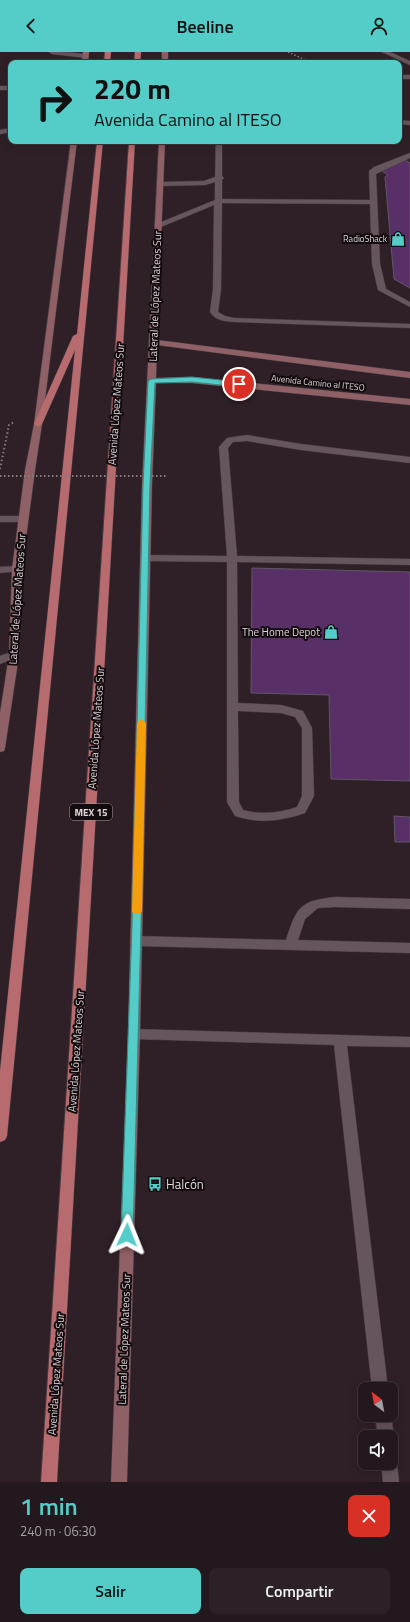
<!DOCTYPE html>
<html lang="es">
<head>
<meta charset="utf-8">
<style>
	:root { --surface:#23181d; --page:#2b2126; --text:#f1f3f6; --muted:#a3a0a4; --line:#40373b; --accent:#54cdc8 }
	body { margin:0; font-family:"Titillium Web",sans-serif; background:var(--page); color:var(--text); height:100vh; display:flex; flex-direction:column; font-size:15px; white-space:nowrap }
	* { box-sizing:border-box; margin:0 }
	p { font-size:13px; color:var(--muted) }
	.icon { flex:none; width:22px; height:22px; fill:none; stroke:currentColor; stroke-width:2; stroke-linecap:round; stroke-linejoin:round }
	.map { position:relative; height:1430px; overflow:hidden }
	.side { display:flex; flex-direction:column; background:var(--surface); flex:1 }
	.side>* { flex:none }
	.banner { position:absolute; left:8px; top:8px; width:394px; height:84px; border-radius:8px; box-shadow:0 2px 10px #0003,0 0 0 1px var(--line); background:#54cdc8; color:#111; overflow:hidden }
	.needle { width:26px; rotate:328deg }
	.tools { position:absolute; left:358px; top:1330px; display:grid; gap:8px }
	.tools a { display:grid; place-items:center; width:40px; height:40px; border-radius:8px; background:var(--surface); box-shadow:0 2px 10px #0003,0 0 0 1px var(--line); font-size:20px }
	.pin { position:absolute; display:grid; place-items:center; width:34px; height:34px; color:#fff; margin:-17px; border:2px solid #fff; border-radius:50%; box-shadow:0 1px 4px #0007 }
	.me { position:absolute; width:44px; margin:-22px; rotate:2deg; stroke-linejoin:round; filter:drop-shadow(0 0 3px #0008) }
	.turn { display:flex; align-items:center; gap:14px; height:84px; padding:0 20px; font-size:18px }
	.turn .icon { width:52px; height:52px; stroke-width:2.5 }
	.turn b { display:block; font-size:28px; line-height:34px }
	.round { display:grid; place-items:center; flex:none; width:42px; height:42px; border-radius:8px; background:var(--page) }
	.headline { display:flex; align-items:center; justify-content:space-between; height:68px; padding:0 20px }
	h1 { font-size:24px; font-weight:600; line-height:30px; color:var(--accent) }
	.primary-button { display:flex; gap:8px; margin-top:auto; padding:8px 20px }
	.primary-button a { flex:1; height:46px; border-radius:8px; background:var(--accent); color:#111; font-size:16px; font-weight:600; line-height:46px; text-align:center }
	.primary-button a+a { background:var(--page); color:var(--text) }
	header { display:flex; justify-content:space-between; align-items:center; height:52px; padding:0 20px; background:var(--accent); color:#111; font-size:18px; font-weight:600 }
	.map>svg:first-child { display:block }
	.building { fill:#582f66; stroke:#615765 }
	.lines { fill:none; stroke-linecap:round; stroke-linejoin:round }
	.service-casing { stroke:#463b40; stroke-width:1 }
	.minor-casing { stroke:#463b40; stroke-width:1 }
	.secondary-casing { stroke:#463b40; stroke-width:1 }
	.primary-casing { stroke:#463b40; stroke-width:1 }
	.path-far1 { stroke:#877b80; stroke-width:1.5; stroke-dasharray:1.5 2; stroke-linecap:butt }
	.path { stroke:#877b80; stroke-width:2; stroke-dasharray:1.5 2.5; stroke-linecap:butt }
	.service { fill:#66555d; fill-rule:evenodd }
	.minor { fill:#66555d; fill-rule:evenodd }
	.secondary { fill:#8f6066; fill-rule:evenodd }
	.primary { fill:#b86b6f; fill-rule:evenodd }
	.path-bridge { stroke:#877b80; stroke-width:2; stroke-dasharray:1.5 2.5; stroke-linecap:butt }
	.route { fill:#54cdc8; stroke:#378582 }
	.slow { fill:#f59e0b }
	.labels { text-anchor:middle; stroke-width:4; stroke-linejoin:round; paint-order:stroke }
	.far-poi-label { font-size:9px; fill:#dfd5d9; stroke:#130c0f; text-anchor:end }
	.far-street-label { font-size:9px; fill:#dfd5d9; stroke:#130c0f }
	.shield { fill:#130c0f; stroke:#a2999c; stroke-width:1 }
	.shield-label { font-size:10px; font-weight:bold; fill:#dfd5d9 }
	.street-label { font-size:11px; fill:#dfd5d9; stroke:#130c0f }
	.poi-label { font-size:11px; fill:#dfd5d9; stroke:#130c0f; text-anchor:end }
	.near-poi-label { font-size:13px; fill:#dfd5d9; stroke:#130c0f; text-anchor:start }
</style>
</head>
<body>
<header><svg class="icon" aria-label="back" viewBox="0 0 24 24"><path d="M15 5l-7 7 7 7"/></svg>Beeline<svg class="icon" aria-label="person" viewBox="0 0 24 24"><circle cx="12" cy="8" r="4"/><path d="M4 21q1-7 8-7t8 7"/></svg></header>
<div class="map">
<svg width="410" height="1430" viewBox="0 0 410 1430">
	<rect width="100%" height="100%" fill="#2f2027"/>
	<!-- building -->
	<g class="building">
		<polygon points="405,108 410,111 410,236 394,227 385,125 388,123 380,118"/>
		<polygon points="252,516 410,520 410,729 331,727 329,643 251,641"/>
		<polygon points="394,764 410,765 410,790 395,790"/>
	</g>
	<g class="lines">
		<defs>
			<g id="service">
				<path d="M49,0C60,0 80,0 89,4L86,6L52,2Z"/>
				<rect x="0" y="34" width="11" height="4"/>
				<polygon points="399,68 410,69 410,73 399,72"/>
				<polygon points="11,76 11,80 0,82 0,78"/>
				<path d="M216,89H222V124L224,126L222,128V147L370,148L369,119L374,115L410,101V106L376,122L380,212L386,237L410,250V255L378,238L372,212L370,152L222,151L221,237L218,260L225,264L234,266L410,272V276L234,270C224,269 216,269 210,260L213,237L214,153L161,175H158L154,173L215,148V130L205,133L160,134L156,132L160,130L204,129L215,125Z"/>
				<path d="M247,383L301,392L410,405V411L301,398L247,389L233,390L228,396L237,504L410,507V513L237,510L238,651L281,653L303,659L312,676L314,744L305,761C281,769 260,772 235,764L227,750V510L145,509L140,506L145,503L227,504L219,395L227,386ZM238,659L281,661L295,665L302,676V744L297,755C280,761 261,763 243,758L239,750Z"/>
				<polygon points="0,464 24,464 29,467 24,470 0,470"/>
				<polygon points="17,514 20,515 22,517 20,519 0,521 0,515"/>
				<polygon points="14,599 19,603 18,605 0,612 0,604"/>
				<path d="M335,845L410,847V857L335,855L318,856L305,867L298,888L410,891V901L136,894L132,892L130,889L132,886L136,884L286,888C297,855 299,849 335,845Z"/>
				<polygon points="134,977 410,985 410,995 347,994 388,1337 372,1337 334,993 134,987 129,986 128,982 129,978"/>
				<polygon points="375,1363 391,1363 394,1385 391,1390 391,1385 378,1385"/>
				<polygon points="391,1404 394,1406 397,1411 399,1430 383,1430 381,1411 391,1411"/>
			</g>
			<g id="minor">
				<polygon points="382,0 390,0 410,9 410,13"/>
				<rect x="399" y="23" width="11" height="4"/>
			</g>
			<g id="secondary">
				<polygon points="83,0 89,0 88,11 82,11"/>
				<rect x="162" y="0" width="6" height="11"/>
				<polygon points="71,89 77,89 42,372 35,418 22,517 19,603 5,696 4,699 0,700 0,661 9,603 12,517 25,418 34,372"/>
				<polygon points="159,89 165,89 157,288 410,320 410,326 157,293 156,326 192,325 410,347 410,353 192,331 156,331 152,433 140,982 127,1430 111,1430 128,982 142,433"/>
			</g>
			<g id="primary">
				<polygon points="105,0 111,0 110,11 104,11"/>
				<polygon points="135,0 141,0 140,11 134,11"/>
				<polygon points="97,89 103,89 7,1084 5,1088 0,1090 0,1019 75,298 42,372 38,375 34,372 73,284 77,282"/>
				<polygon points="129,89 135,89 57,1430 41,1430"/>
			</g>
		</defs>
		<!-- service casing -->
		<use href="#service" class="service-casing"/>
		<!-- minor casing -->
		<use href="#minor" class="minor-casing"/>
		<!-- secondary casing -->
		<use href="#secondary" class="secondary-casing"/>
		<!-- primary casing -->
		<use href="#primary" class="primary-casing"/>
		<!-- path-far1 -->
		<polyline class="path-far1" points="288,0 312,11"/>
		<!-- path -->
		<polyline class="path" points="0,417 9,373 14,370"/>
		<!-- service -->
		<use href="#service" class="service"/>
		<!-- minor -->
		<use href="#minor" class="minor"/>
		<!-- secondary -->
		<use href="#secondary" class="secondary"/>
		<!-- primary -->
		<use href="#primary" class="primary"/>
		<!-- path-bridge -->
		<polyline class="path-bridge" points="0,424 168,424"/>
	</g>
	<!-- route -->
	<polygon class="route" points="192,325 239,330 242,332 239,335 192,330 155,331 150,433 141,874 133,1183 131,1187 127,1188 123,1187 121,1183 132,874 143,433 148,329 151,327"/>
	<!-- slow -->
	<polygon class="slow" points="141,667 146,671 142,859 140,862 133,862 132,859 137,671"/>
	<!-- icons -->
	<defs>
		<symbol id="shop-bare" viewBox="-9 -9 18 18"><path d="M-5-2.5h2.3a2.7 3.5 0 0 1 5.4 0H5L5.5 6h-11ZM-1.5-2.5h3a1.5 2.3 0 0 0-3 0Z" fill="#54cdc8" stroke="#130c0f" stroke-width="2.5" paint-order="stroke"/></symbol>
		<symbol id="bus-bare" viewBox="-9 -9 18 18"><path d="M-5-6H5V4H4V6H2V4H-2V6H-4V4H-5ZM-3.5-4V0h7V-4ZM-3.5 1.2v1.5H-2V1.2ZM2 1.2v1.5H3.5V1.2Z" fill="#54cdc8" stroke="#130c0f" stroke-width="2.5" paint-order="stroke"/></symbol>
	</defs>
	<g fill-rule="evenodd">
		<use href="#shop-bare" x="388" y="177" width="20" height="20"/>
		<use href="#shop-bare" x="321" y="570" width="20" height="20"/>
		<use href="#bus-bare" x="145" y="1122" width="20" height="20"/>
	</g>
	<g class="labels">
		<!-- far-poi labels -->
		<g class="far-poi-label">
			<text x="387" y="190">RadioShack</text>
		</g>
		<!-- far-street labels -->
		<g class="far-street-label">
			<text transform="translate(318 331) rotate(6)" y="3">Avenida Camino al ITESO</text>
		</g>
		<!-- shield labels -->
		<rect class="shield" x="70" y="752" width="42" height="16" rx="3"/>
		<g class="shield-label">
			<text x="91" y="764">MEX 15</text>
		</g>
		<!-- street labels -->
		<g class="street-label">
			<text transform="translate(155 244) rotate(-88)" y="4">Lateral de López Mateos Sur</text>
			<text transform="translate(116 352) rotate(-86)" y="4">Avenida López Mateos Sur</text>
			<text transform="translate(17 547) rotate(-86)" y="4">Lateral de López Mateos Sur</text>
			<text transform="translate(96 676) rotate(-86)" y="4">Avenida López Mateos Sur</text>
			<text transform="translate(76 999) rotate(-86)" y="4">Avenida López Mateos Sur</text>
			<text transform="translate(124 1287) rotate(-88)" y="4">Lateral de López Mateos Sur</text>
			<text transform="translate(56 1322) rotate(-86)" y="4">Avenida López Mateos Sur</text>
		</g>
		<!-- poi labels -->
		<g class="poi-label">
			<text x="320" y="584">The Home Depot</text>
		</g>
		<!-- near-poi labels -->
		<g class="near-poi-label">
			<text x="166" y="1137">Halcón</text>
		</g>
	</g>
</svg>
<div class="tools">
<a><svg class="needle" viewBox="-14 -14 28 28"><path d="M0-13l5 13h-10z" fill="#e53935"/><path d="M0 13l5-13h-10z" fill="#a3a0a4"/></svg></a>
<a><svg class="icon" aria-label="sound" viewBox="0 0 24 24"><path d="M4 9h4l5-4v14l-5-4H4zM17 9q2 3 0 6"/></svg></a>
</div>
<div class="pin" style="left:239px;top:332px;background:#d93025"><svg class="icon" aria-label="arrive" viewBox="0 0 24 24"><path d="M6 21V4h12l-3 4 3 4H6"/></svg></div>
<svg class="me" style="left:127px;top:1183px" viewBox="-20 -20 40 40"><path d="M0-17L14 15 0 8-14 15z" fill="#54cdc8" stroke="#fff" stroke-width="4"/></svg>
<div class="banner">
<div class="turn"><svg class="icon" aria-label="right" viewBox="0 0 24 24"><path d="M7 20v-9h11M14 6l5 5-5 5"/></svg><div><b>220 m</b>Avenida Camino al ITESO</div></div>
</div>
</div>
<section class="side">
<div class="headline"><div><h1>1 min</h1><p>240 m · 06:30</p></div><a class="round" style="background:#d93025;color:#fff"><svg class="icon" aria-label="close" viewBox="0 0 24 24"><path d="M6 6l12 12M18 6L6 18"/></svg></a></div>
<div class="primary-button"><a>Salir</a><a>Compartir</a></div>
</section>
</body>
</html>
